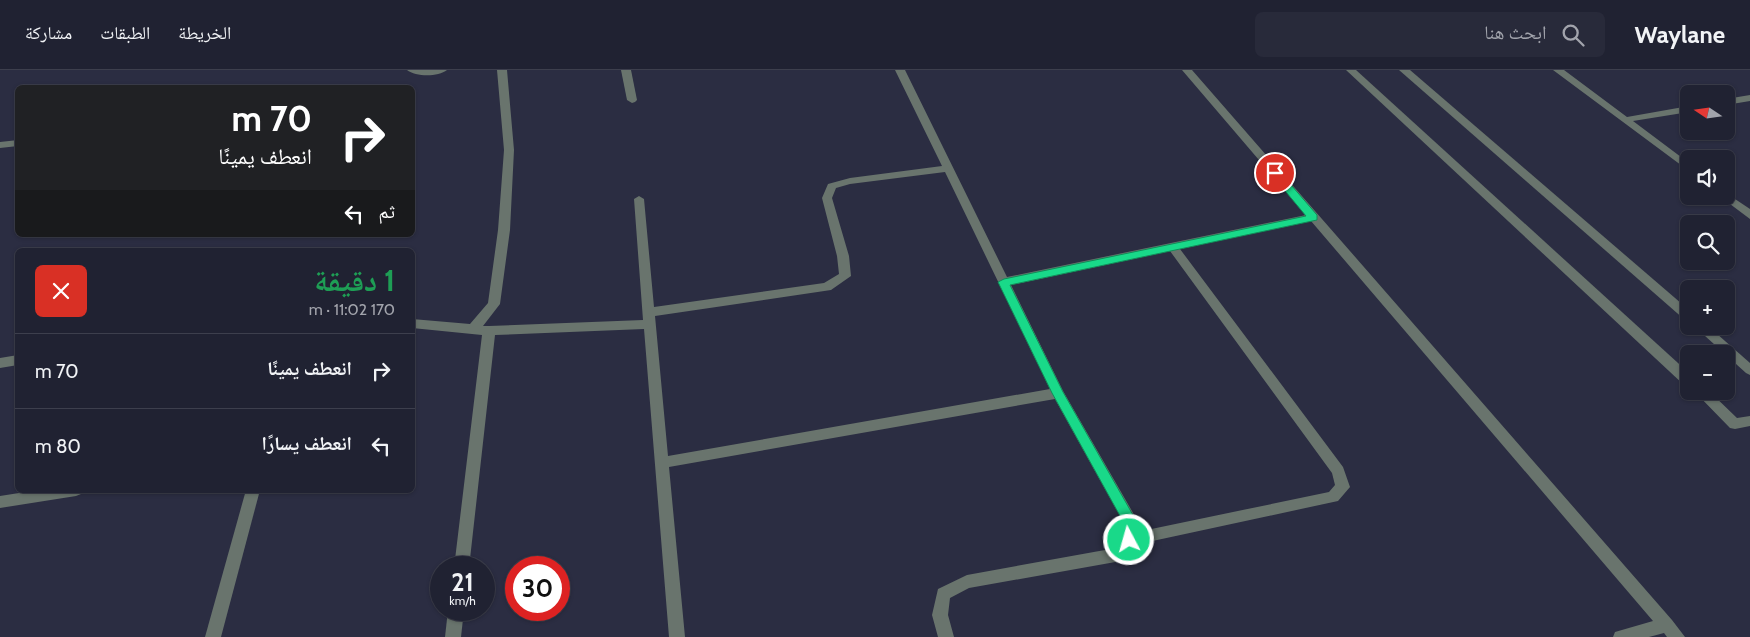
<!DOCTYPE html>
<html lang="ar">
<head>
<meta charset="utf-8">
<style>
	:root { --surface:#202232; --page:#282a3a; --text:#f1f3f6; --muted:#a2a4ac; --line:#3d3f4d }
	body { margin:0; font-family:Cabin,"Noto Naskh Arabic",sans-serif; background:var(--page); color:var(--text); direction:rtl; height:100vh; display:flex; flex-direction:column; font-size:19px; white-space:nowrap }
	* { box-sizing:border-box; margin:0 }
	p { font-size:16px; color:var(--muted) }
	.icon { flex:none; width:28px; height:28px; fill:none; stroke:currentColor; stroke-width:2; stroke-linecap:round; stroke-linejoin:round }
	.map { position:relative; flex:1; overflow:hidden; direction:ltr }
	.panel { position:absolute; left:15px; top:178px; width:400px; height:245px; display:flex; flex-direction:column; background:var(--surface); border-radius:8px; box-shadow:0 1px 4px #0004,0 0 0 1px var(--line); direction:rtl }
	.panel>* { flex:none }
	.top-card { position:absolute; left:15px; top:15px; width:400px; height:152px; border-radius:8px; box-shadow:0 1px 4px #0004,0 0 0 1px var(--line); direction:rtl; background:#202124; color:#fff; overflow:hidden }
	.needle { width:32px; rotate:283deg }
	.fabs { position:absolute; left:1680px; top:15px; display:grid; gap:10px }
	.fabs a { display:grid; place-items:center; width:55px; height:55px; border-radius:8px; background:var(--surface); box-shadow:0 1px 4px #0004,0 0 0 1px var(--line); font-size:25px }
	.speed { position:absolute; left:430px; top:486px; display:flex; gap:10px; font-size:25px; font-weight:700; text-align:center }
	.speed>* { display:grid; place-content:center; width:65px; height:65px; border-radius:50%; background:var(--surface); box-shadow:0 1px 4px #0004,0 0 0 1px var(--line); line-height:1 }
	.speed small { font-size:12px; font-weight:400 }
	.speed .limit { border:8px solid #d22; background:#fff; color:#111 }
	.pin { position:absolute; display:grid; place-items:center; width:42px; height:42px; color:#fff; margin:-21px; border:2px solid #fff; border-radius:50%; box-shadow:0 1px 5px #0007 }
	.me { position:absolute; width:55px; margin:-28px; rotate:354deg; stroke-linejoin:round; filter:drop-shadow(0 0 4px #0008) }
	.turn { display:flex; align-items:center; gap:18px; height:105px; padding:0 20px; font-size:22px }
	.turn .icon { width:65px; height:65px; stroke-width:2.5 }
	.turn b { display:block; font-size:35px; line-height:42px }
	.then { display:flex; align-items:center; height:48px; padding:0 20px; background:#0003; gap:10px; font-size:19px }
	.round { display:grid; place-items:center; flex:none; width:52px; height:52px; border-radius:8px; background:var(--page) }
	.summary { display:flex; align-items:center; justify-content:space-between; height:85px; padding:0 20px }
	h1 { font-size:30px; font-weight:700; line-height:38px; color:#1e9e55 }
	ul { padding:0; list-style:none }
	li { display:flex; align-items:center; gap:15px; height:75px; padding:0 20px; border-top:1px solid var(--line) }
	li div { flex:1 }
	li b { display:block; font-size:19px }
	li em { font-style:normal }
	header { display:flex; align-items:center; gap:30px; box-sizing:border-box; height:70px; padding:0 25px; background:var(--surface); border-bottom:1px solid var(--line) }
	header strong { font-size:24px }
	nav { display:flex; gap:28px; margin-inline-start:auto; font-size:18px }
	.search { width:350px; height:45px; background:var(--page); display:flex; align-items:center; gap:12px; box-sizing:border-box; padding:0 18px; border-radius:8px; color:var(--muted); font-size:19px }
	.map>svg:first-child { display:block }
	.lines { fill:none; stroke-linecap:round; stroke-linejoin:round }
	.minor { fill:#69746d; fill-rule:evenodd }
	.route { fill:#19d989; stroke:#108d59 }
</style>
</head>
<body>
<header>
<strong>Waylane</strong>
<div class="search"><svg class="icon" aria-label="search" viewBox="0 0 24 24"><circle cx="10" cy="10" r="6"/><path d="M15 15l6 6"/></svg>ابحث هنا</div>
<nav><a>الخريطة</a><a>الطبقات</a><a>مشاركة</a></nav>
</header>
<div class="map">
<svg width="1750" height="567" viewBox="0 0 1750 567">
	<rect width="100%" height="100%" fill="#2b2d42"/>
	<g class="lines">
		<!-- minor -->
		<g class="minor">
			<path d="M407,0H447C438,7 416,7 407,0Z"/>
			<path d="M497,0H507L514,80L510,160L500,234L483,256H489L643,250L634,129L639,126L644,129L654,237L824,213L839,204L837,186L822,128L828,114L850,108L942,96L895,0H905L1007,207L1306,145L1182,0H1192L1672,550L1685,567H1667L1664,563L1649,567H1613L1615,562L1653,551L1311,151L1180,179L1343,397L1350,417L1338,431L1134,475L1126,489L1121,491L969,518L950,528L948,545L954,567H938L932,545L938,519L967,505L1116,478L1122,469L1124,453L1055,329L669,397L685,567H669L644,259L495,265L469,498H454L482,265L412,258V249L470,254L488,233L498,160L504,80ZM945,102L1050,319L668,386L655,246L831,220L851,206L849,186L832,128L836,118L850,114ZM1170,181L1332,403L1335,415L1329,422L1137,462L1138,452L1136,448L1063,321L1011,215Z"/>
			<polygon points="621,0 631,0 637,30 635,32 632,33 627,30"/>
			<polygon points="1346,0 1356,0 1689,303 1689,316 1684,315"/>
			<polygon points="1399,0 1410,0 1689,240 1689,251 1685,250"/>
			<polygon points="1553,0 1564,0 1627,47 1689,36 1689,42 1633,51 1689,93 1689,101"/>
			<polygon points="1750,25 1750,31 1726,35 1726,29"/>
			<polygon points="18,70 18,76 0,78 0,72"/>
			<polygon points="1726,123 1750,139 1750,149 1722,128 1721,126 1726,126"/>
			<polygon points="1694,256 1708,256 1750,293 1750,305 1746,303"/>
			<polygon points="18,285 18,295 0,298 0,288"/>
			<polygon points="1694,321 1709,321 1737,348 1750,346 1750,356 1735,359 1730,358"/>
			<polygon points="38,420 83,420 81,424 76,426 0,438 0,426"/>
			<polygon points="246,420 260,420 221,567 205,567"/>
			<polygon points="448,540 464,540 461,567 445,567"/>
		</g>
	</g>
	<!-- route -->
	<polygon class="route" points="1275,100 1279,101 1317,145 1317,150 1010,215 1063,322 1137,452 1134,474 1125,474 1123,470 1124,453 1052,323 998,212 1004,209 1306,146 1272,105 1272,101"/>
</svg>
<div class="fabs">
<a><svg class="needle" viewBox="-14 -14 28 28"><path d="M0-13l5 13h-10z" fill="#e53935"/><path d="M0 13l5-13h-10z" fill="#a2a4ac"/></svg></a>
<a><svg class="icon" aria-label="sound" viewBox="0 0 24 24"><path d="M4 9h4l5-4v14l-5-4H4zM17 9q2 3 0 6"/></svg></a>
<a><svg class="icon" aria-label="search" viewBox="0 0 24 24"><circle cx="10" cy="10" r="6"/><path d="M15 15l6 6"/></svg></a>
<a>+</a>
<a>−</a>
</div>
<div class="speed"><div>21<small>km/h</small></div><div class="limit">30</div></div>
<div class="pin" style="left:1275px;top:103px;background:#d93025"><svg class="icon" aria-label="arrive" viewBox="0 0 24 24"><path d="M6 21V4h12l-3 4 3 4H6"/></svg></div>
<svg class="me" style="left:1129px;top:470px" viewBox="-20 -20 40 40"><circle r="17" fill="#19d989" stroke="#fff" stroke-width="3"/><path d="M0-11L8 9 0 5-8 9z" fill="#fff"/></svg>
<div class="top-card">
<div class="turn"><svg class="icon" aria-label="right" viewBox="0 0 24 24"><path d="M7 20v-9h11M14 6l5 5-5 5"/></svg><div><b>70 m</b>انعطف يمينًا</div></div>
<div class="then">ثم<svg class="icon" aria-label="left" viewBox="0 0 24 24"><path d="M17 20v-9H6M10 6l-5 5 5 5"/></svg></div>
</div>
<section class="panel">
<div class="summary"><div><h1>1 دقيقة</h1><p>170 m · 11:02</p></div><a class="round" style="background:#d93025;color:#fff"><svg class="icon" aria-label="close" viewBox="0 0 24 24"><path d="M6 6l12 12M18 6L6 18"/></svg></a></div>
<ul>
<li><svg class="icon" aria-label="right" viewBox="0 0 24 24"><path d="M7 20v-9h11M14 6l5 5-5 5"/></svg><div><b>انعطف يمينًا</b></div><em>70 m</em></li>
<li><svg class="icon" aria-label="left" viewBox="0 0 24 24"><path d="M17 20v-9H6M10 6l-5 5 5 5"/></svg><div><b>انعطف يسارًا</b></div><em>80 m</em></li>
</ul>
</section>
</div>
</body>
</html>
